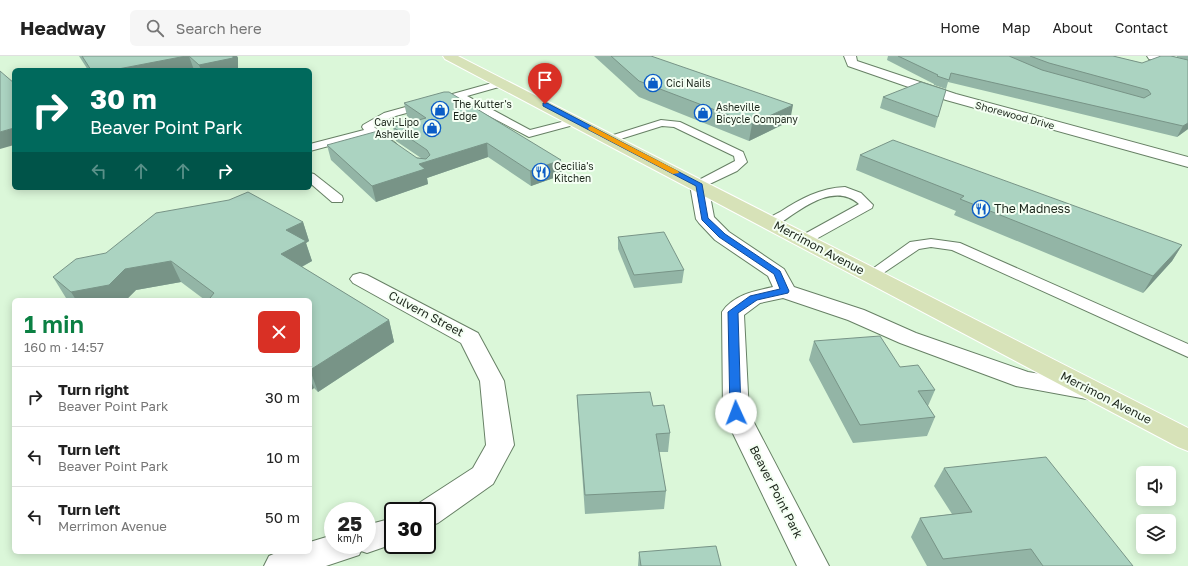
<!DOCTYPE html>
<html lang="en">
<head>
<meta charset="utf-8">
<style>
	:root { --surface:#fff; --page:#f6f6f6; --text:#222; --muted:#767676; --line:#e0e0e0; --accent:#0b8043 }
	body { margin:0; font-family:"Golos Text",sans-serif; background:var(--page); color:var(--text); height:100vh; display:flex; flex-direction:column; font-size:15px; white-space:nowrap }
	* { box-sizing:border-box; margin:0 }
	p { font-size:13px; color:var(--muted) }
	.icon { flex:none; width:22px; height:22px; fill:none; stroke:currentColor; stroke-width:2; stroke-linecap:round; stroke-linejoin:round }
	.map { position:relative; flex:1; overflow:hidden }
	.panel { position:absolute; left:12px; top:242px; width:300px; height:256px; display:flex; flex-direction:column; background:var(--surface); border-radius:6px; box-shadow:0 2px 10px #0003 }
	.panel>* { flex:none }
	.top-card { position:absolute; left:12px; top:12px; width:300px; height:122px; border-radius:6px; box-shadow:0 2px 10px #0003; background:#00695c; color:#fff; overflow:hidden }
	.tools { position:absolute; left:1136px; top:410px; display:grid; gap:8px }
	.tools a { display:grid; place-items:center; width:40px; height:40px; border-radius:6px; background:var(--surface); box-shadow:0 2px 10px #0003; font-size:20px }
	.speed { position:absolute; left:324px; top:446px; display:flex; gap:8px; font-size:20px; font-weight:700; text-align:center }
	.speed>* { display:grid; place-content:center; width:52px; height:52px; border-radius:50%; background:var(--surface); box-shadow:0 2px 10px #0003; line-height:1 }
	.speed small { font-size:10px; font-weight:400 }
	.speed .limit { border:2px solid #111; border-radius:6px; background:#fff; color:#111 }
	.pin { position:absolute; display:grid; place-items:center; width:34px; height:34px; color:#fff; margin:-41px -17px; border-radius:50% 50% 50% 0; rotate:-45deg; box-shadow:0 0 4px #0007 }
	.pin .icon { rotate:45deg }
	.me { position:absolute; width:44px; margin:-22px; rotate:358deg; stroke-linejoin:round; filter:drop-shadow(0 0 3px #0008) }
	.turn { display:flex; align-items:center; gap:14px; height:84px; padding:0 12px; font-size:18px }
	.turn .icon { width:52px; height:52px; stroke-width:2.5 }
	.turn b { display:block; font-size:28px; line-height:34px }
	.lanes { display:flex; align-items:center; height:38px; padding:0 12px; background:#0003; justify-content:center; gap:20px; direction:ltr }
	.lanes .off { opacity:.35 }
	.round { display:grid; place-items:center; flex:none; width:42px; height:42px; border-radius:6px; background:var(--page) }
	.summary { display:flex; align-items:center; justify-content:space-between; height:68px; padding:0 12px }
	h1 { font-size:24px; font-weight:600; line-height:30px; color:var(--accent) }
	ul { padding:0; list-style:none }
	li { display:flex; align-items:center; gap:12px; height:60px; padding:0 12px; border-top:1px solid var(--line) }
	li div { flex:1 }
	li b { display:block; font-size:15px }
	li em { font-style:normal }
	header { display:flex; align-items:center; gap:24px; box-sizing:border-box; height:56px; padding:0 20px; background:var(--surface); border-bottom:1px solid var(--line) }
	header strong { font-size:19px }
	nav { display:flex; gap:22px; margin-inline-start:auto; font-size:14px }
	.search { width:280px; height:36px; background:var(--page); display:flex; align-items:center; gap:10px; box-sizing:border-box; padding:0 14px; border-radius:6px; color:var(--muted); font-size:15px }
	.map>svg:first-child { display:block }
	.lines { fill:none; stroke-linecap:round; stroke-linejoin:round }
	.lane-casing { stroke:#678065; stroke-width:2 }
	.street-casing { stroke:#678065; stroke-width:2 }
	.secondary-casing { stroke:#678065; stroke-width:2 }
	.primary-casing { stroke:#fff; stroke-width:2 }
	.lane { fill:#fff; fill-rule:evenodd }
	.street { fill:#fff; fill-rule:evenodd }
	.secondary { fill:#fff; fill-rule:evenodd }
	.primary { fill:#d7e2b8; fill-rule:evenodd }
	.wall { fill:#93b5a6 }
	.shaded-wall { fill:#789487 }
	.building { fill:#abd3c1; stroke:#789487 }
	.route { fill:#1a73e8; stroke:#114b97 }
	.slow { fill:#f59e0b }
	.labels { text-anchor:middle; stroke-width:4; stroke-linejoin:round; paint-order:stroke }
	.far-poi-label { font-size:10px; fill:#1c261b; stroke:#f4fff3; text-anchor:start }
	.far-street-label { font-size:10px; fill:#1c261b; stroke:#f4fff3 }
	.poi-label { font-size:12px; fill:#1c261b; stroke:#f4fff3; text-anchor:start }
	.street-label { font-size:12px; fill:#1c261b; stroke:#f4fff3 }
</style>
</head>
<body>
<header>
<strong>Headway</strong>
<div class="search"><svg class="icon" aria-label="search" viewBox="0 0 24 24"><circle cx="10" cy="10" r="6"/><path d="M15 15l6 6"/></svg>Search here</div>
<nav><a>Home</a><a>Map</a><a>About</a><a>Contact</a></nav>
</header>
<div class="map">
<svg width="1188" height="510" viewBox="0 0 1188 510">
	<rect width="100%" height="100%" fill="#dbf7d9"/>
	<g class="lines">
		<defs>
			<g id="lane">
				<polygon points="503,24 506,25 506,29 467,40 530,74 577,62 582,65 581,67 529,81 457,43 392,61 374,71 395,87 397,89 395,91 387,91 370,79 310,95 310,88 364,74 362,71 363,69 384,57"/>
				<polygon points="661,64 680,66 743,96 747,106 737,115 699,133 695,132 693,129 695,126 735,105 734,100 674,71 662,70 611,86 605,83 607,81"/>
				<polygon points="310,117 314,118 342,140 343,143 342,146 332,146 310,127"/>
				<path d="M845,131L861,137L873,149L872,152L809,187H799L797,184L799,181L859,148C833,125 799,155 776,170H766L764,167C768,162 774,159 780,156C800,143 820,132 845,131Z"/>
				<polygon points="931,183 960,187 1188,288 1188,301 952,194 931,191 919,193 876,222 866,222 864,219 910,186"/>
			</g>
			<g id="street">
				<polygon points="844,0 856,0 857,5 956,38 1188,101 1188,111 946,44 848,10"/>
				<path d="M699,124L705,125L708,129L714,161L729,176L784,213L794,231L864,254L916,277L1028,316L1092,326L1101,329L1105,335L1101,341L1092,344L1016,330L900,287L848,264L783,242L760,247L744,259L749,357L829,510H797L723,357L722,256C733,239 754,235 773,231L768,220L715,184L699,167L696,163L690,129L693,125Z"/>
				<polygon points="360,217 367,219 478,277 504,325 514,389 493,428 438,467 427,471 427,455 413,455 416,449 473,412 486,389 480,325 461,287 353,227 350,223 353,219"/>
				<polygon points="393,462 393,488 367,497 361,495 359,499 326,510 264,510 269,500 278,496 310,496 310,486 333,479 333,489 367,489 367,469"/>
			</g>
			<polygon id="secondary" points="1147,0 1167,0 1188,5 1188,13 1149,3"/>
			<polygon id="primary" points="443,0 458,0 1188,372 1188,395 1178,391 445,3"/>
		</defs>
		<!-- lane casing -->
		<use href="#lane" class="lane-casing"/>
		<!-- street casing -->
		<use href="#street" class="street-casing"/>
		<!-- secondary casing -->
		<use href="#secondary" class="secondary-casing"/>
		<!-- primary casing -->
		<use href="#primary" class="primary-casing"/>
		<!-- lane -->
		<use href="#lane" class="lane"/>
		<!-- street -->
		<use href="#street" class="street"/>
		<!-- secondary -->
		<use href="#secondary" class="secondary"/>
		<!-- primary -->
		<use href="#primary" class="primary"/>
	</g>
	<!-- wall -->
	<g class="wall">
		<polygon points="79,0 237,0 238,2 238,14 88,14"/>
		<polygon points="594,0 651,0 790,65 749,85 639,41"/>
		<polygon points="888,0 1113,0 1142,7 1188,4 1188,73 1177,81 948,26 946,33 934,29 934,28 887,4"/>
		<polygon points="1177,0 1188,0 1188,4 1177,1"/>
		<polygon points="883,41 938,61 935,72 880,52"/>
		<polygon points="404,47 561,104 562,119 531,130 488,101 427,122 428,128 376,146 331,104 327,89 421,102 396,85 393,71 413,65 407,60"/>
		<polygon points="860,99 1182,189 1172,205 1143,237 954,159 956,155 856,114"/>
		<polygon points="303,166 309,185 306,187 312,205 302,211 389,264 394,286 318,336 314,332 310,335 310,244 205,244 181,226 136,234 126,244 69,244 66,242 53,221"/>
		<polygon points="618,181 684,214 682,227 634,232 618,193"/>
		<polygon points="814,285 900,311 935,334 928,350 935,361 927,380 853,387 809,304"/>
		<polygon points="577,339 653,350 670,377 668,396 659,396 666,435 664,453 585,458 578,358"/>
		<polygon points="944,412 1133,510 927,510 911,481 920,462 952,458 934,430"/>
		<polygon points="639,496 721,510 638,510"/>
	</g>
	<!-- shaded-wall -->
	<g class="shaded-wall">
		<polygon points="186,0 189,0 194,14 113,14"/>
		<polygon points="233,0 237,0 238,2 238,14 201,14 199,9"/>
		<polygon points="793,49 790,65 749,85 752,68"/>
		<polygon points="1188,67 1188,73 1177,81 1183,70"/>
		<polygon points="14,72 14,89 0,93 0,76"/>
		<polygon points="487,87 488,101 427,122 428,128 376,146 372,130 419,108"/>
		<polygon points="561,104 562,119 531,130 530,115"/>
		<polygon points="303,166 309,185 306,187 312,205 288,218 281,198 286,174"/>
		<polygon points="1182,189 1172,205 1143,237 1153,220"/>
		<polygon points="171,205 181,226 136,234 126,244 76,244 71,236 125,213"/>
		<polygon points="389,264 394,286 318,336 310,314"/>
		<polygon points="310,323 314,332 310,335"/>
	</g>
	<!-- building -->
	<g class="building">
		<polygon points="82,0 186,0 113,14 91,14"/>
		<polygon points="189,0 233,0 233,2 199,9"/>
		<polygon points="611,0 651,0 793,49 752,68 639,25"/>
		<polygon points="898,0 1009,0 1042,14 1144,42 1151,38 1148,34 1049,7 1030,0 1113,0 1142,7 1161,0 1171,0 1188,4 1188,67 1183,70 951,17 949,24 937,20 938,19"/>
		<polygon points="0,15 14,27 14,72 0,76"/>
		<polygon points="921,26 946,34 938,61 883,41"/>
		<polygon points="444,36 449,36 561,104 530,115 487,87 419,108 425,113 372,130 327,89 378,75 417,102 426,103 430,99 427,94 393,71 426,62 404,47"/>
		<polygon points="893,84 1182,189 1153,220 960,143 964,140 860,99"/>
		<polygon points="248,136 303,166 286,174 306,185 281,198 389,264 310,314 310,244 213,244 210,242 214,237 171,205 125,213 109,229 71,236 53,221 76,203 106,197 156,157 229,144"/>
		<polygon points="664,176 684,214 634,219 618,181"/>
		<polygon points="880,280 900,311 918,309 935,334 918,335 935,361 860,369 814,285"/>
		<polygon points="650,336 653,350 664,349 670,377 656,378 666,435 585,439 577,339"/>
		<polygon points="1046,401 1133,510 1043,510 1031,493 943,503 920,462 972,456 944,412"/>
		<polygon points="716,490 721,510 641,510 639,496"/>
	</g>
	<!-- route -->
	<polygon class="route" points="543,47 547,47 702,128 708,162 725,178 780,215 789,235 788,237 757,244 738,257 741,357 740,360 736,361 730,357 728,256 750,240 780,233 774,218 719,181 702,164 696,130 543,50"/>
	<!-- slow -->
	<polygon class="slow" points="591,70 678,115 679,117 673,118 589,74 588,72"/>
	<!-- icons -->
	<defs>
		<symbol id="shop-ring" viewBox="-11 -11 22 22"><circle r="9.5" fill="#f4fff3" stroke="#0b5dc7" stroke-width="1.5"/><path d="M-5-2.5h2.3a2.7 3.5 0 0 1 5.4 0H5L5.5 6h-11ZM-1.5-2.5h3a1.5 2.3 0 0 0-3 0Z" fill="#0b5dc7"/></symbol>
		<symbol id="restaurant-ring" viewBox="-11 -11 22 22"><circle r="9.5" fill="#f4fff3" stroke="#0b5dc7" stroke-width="1.5"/><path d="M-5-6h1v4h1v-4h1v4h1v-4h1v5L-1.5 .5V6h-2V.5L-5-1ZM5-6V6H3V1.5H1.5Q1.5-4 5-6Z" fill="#0b5dc7"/></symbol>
	</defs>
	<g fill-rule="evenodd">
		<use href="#shop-ring" x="643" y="17" width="20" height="20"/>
		<use href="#shop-ring" x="430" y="44" width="20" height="20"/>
		<use href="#shop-ring" x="693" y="47" width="20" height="20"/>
		<use href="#shop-ring" x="422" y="62" width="20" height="20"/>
		<use href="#restaurant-ring" x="531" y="106" width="20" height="20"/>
		<use href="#restaurant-ring" x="971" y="143" width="20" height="20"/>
	</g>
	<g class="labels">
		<!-- far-poi labels -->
		<g class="far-poi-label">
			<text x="666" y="31">Cici Nails</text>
			<text x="453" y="52">The Kutter's<tspan x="453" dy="12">Edge</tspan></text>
			<text x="716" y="55">Asheville<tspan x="716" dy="12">Bicycle Company</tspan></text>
			<text x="419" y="70" text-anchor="end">Cavi-Lipo<tspan x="419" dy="12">Asheville</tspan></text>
			<text x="554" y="114">Cecilia's<tspan x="554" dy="12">Kitchen</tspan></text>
		</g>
		<!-- far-street labels -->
		<g class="far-street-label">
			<text transform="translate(1015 59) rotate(15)" y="4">Shorewood Drive</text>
		</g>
		<!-- poi labels -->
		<g class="poi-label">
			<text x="994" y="157">The Madness</text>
		</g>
		<!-- street labels -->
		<g class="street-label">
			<text transform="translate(819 192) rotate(28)" y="4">Merrimon Avenue</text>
			<text transform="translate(426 258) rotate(28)" y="4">Culvern Street</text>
			<text transform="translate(1106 342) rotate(27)" y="4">Merrimon Avenue</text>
			<text transform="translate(776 436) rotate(63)" y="4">Beaver Point Park</text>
		</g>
	</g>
</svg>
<div class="tools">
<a><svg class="icon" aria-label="sound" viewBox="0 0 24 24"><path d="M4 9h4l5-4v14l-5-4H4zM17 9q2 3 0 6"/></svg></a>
<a><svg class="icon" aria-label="layers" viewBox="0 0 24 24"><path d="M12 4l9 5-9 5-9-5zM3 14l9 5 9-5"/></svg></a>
</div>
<div class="speed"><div>25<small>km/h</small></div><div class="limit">30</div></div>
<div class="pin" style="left:545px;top:48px;background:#d93025"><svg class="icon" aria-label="arrive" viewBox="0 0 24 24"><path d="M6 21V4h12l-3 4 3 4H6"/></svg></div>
<svg class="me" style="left:736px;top:357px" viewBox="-20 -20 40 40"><circle r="19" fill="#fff"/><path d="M0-13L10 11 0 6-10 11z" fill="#1a73e8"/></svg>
<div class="top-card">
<div class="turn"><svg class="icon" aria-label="right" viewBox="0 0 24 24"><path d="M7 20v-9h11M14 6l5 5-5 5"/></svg><div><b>30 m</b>Beaver Point Park</div></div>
<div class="lanes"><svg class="icon off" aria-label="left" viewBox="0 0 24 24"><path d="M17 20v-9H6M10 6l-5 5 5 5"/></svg><svg class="icon off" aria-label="ahead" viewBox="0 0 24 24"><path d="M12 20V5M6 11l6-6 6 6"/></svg><svg class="icon off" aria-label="ahead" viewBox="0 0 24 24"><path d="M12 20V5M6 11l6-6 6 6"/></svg><svg class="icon" aria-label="right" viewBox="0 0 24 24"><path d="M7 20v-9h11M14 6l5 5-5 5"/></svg></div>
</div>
<section class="panel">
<div class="summary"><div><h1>1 min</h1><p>160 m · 14:57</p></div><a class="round" style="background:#d93025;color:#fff"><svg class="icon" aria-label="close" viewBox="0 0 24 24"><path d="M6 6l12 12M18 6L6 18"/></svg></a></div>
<ul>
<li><svg class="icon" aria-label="right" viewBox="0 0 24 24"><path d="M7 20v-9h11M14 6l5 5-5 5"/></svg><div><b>Turn right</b><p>Beaver Point Park</p></div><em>30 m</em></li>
<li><svg class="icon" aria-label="left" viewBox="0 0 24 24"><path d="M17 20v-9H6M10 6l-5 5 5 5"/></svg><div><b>Turn left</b><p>Beaver Point Park</p></div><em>10 m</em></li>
<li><svg class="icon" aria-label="left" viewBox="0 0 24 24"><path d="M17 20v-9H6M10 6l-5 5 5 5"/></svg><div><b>Turn left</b><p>Merrimon Avenue</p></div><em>50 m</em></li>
</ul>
</section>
</div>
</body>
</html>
